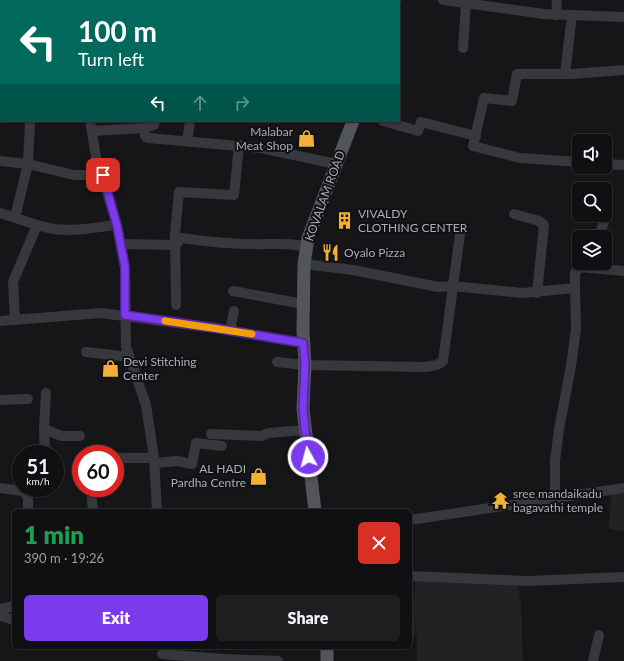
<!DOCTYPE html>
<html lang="en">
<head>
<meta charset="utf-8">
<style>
	:root { --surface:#101012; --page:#1e1e20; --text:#f1f3f6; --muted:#9c9d9f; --line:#303032; --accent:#7c3aed }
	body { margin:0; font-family:Lato,sans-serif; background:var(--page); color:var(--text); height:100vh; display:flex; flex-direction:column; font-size:15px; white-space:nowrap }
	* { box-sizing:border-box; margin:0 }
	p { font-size:13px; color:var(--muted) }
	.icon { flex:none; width:22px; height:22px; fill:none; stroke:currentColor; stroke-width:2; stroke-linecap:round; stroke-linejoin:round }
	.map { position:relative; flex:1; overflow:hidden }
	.details { position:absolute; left:12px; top:509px; width:400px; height:140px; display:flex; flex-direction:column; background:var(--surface); border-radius:6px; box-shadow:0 1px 3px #0004,0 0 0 1px var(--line) }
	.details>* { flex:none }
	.hud { position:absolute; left:0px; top:0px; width:400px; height:122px; box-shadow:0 1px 3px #0004,0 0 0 1px var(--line); background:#00695c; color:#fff; overflow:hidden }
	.fabs { position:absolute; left:572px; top:134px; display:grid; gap:8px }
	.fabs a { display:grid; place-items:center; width:40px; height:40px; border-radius:6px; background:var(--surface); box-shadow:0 1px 3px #0004,0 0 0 1px var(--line); font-size:20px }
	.speed { position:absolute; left:12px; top:445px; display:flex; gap:8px; font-size:20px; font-weight:700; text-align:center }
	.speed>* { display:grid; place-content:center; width:52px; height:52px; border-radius:50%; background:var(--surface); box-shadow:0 1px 3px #0004,0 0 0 1px var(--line); line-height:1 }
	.speed small { font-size:10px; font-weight:400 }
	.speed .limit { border:6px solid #d22; background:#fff; color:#111 }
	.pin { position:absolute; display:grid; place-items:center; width:34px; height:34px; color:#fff; margin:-17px; border-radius:8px; box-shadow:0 2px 6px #0006 }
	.me { position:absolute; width:44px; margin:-22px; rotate:353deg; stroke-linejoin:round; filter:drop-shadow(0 0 3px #0008) }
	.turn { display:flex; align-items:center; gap:14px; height:84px; padding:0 12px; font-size:18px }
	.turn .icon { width:52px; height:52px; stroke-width:2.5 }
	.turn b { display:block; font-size:28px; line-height:34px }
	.lanes { display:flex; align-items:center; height:38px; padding:0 12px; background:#0003; justify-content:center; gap:20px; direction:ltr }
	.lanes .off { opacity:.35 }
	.round { display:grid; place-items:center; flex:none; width:42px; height:42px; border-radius:6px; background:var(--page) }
	.overview { display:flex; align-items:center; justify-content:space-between; height:68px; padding:0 12px }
	h1 { font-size:24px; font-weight:800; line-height:30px; color:#1e9e55 }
	.cta { display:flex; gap:8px; margin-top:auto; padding:8px 12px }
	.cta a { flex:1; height:46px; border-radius:6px; background:var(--accent); color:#fff; font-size:16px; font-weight:800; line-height:46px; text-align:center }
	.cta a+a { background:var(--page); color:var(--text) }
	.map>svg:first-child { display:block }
	.built { fill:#222225 }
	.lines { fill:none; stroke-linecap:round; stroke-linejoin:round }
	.minor { stroke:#37383d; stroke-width:10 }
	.major { stroke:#53555c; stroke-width:13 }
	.route-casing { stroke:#51269a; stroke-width:10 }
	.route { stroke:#7c3aed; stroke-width:7 }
	.slow { stroke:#f59e0b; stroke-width:7 }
	.labels { text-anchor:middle; stroke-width:4; stroke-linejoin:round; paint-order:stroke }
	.poi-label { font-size:12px; fill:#a8adb8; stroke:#111113; text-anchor:start }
	.street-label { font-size:12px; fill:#a8adb8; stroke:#111113 }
</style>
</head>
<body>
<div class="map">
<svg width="624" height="661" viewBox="0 0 624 661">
	<rect width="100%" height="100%" fill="#161618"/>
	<!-- built -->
	<g class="built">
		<polygon points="624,492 624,532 609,529 611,493"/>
		<polygon points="410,577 413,578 415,604 415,579 517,582 521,605 523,661 417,661 416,620 415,637 410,638"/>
	</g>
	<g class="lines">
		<!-- minor -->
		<g class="minor">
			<polyline points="57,0 57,1"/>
			<polyline points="114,0 114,1"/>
			<polyline points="300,0 304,1"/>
			<polyline points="443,0 544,14 624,17"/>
			<polyline points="253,1 253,0"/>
			<polyline points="556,15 557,0"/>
			<polyline points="463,48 466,3"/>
			<polyline points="565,74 572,15"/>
			<polyline points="0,106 1,106"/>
			<polyline points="90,121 96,157 117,225 125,267 126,347 146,405 154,458 157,511"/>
			<polyline points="383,121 418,131 421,122 476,136"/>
			<polyline points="145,128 145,136 148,138 261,148 336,164"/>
			<polyline points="92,131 145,128 154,125 155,121"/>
			<polyline points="187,141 190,121"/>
			<polyline points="0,161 28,164 74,175 103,175"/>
			<polyline points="579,162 520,158 473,146 484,98 512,101 517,74 572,74 624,70"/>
			<polyline points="605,164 624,165"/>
			<path d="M0,213C18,218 36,226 54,229C75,232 96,227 117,225"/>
			<polyline points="514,214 539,221 544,225 537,293"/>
			<polyline points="15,217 28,164 30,121"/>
			<polyline points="599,237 605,219"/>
			<path d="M121,244L176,245L181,238C209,242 238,245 267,244C283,244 291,243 307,247"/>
			<polyline points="304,264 353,270 438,287 452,286 522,293 575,288 575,273 579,267 624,271"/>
			<polyline points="233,291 303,304"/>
			<polyline points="176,305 175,233 179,192 234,195 239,145"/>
			<polyline points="15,320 13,282 37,225"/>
			<polyline points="0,321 101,313 215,328 303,343"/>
			<polyline points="230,330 234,311"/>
			<polyline points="86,352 129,357"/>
			<polyline points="277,362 305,365 426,367 437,365 443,361 460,234"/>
			<polyline points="0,400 28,399"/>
			<polyline points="44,429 62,436 80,436"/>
			<polyline points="211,434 261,436 269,433 304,430"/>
			<polyline points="45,454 44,429 46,393"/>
			<polyline points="115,458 154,458"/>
			<polyline points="155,463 177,461 192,464 196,443 222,446"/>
			<polyline points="0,488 23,491 28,497 28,511"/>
			<polyline points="91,488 93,511"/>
			<polyline points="23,491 42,490 42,488"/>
			<polyline points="555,498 555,461 559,429 571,366 576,329 575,288"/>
			<polyline points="410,520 624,488"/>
			<polyline points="410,576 528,581 624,577"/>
			<polyline points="0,609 14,606"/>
			<polyline points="0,616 14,620"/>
			<polyline points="162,654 223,659 278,661"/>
			<polyline points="593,661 599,635"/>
		</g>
		<!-- major -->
		<g class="major">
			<polyline points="394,1 395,0"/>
			<polyline points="315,511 303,409 305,365 303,330 304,264 308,238 353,121"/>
			<polyline points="327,647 327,661"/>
		</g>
	</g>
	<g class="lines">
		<defs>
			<polyline id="route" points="103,175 117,226 125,267 125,315 215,328 303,343 305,365 303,409 308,457"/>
		</defs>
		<!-- route casing -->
		<use href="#route" class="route-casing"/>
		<!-- route -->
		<use href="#route" class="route"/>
		<!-- slow -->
		<polyline class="slow" points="165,321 252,334"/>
	</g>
	<!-- icons -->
	<defs>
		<symbol id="shop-bare" viewBox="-9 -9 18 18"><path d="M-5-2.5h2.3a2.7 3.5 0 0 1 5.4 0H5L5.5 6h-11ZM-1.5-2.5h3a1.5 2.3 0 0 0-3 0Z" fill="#f2b134" stroke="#111113" stroke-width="2.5" paint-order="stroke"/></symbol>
		<symbol id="building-bare" viewBox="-9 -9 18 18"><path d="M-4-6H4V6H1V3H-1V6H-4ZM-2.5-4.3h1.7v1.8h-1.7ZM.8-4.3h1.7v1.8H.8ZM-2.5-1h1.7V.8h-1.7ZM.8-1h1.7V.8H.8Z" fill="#f2b134" stroke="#111113" stroke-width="2.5" paint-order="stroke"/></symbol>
		<symbol id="restaurant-bare" viewBox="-9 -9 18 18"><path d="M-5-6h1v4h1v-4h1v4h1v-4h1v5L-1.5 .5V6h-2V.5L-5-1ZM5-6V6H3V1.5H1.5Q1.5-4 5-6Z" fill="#f2b134" stroke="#111113" stroke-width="2.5" paint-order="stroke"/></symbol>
		<symbol id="temple-bare" viewBox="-9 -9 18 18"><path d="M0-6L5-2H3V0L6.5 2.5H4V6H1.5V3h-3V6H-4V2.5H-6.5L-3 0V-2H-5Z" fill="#f2b134" stroke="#111113" stroke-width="2.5" paint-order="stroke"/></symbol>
	</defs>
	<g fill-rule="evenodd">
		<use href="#shop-bare" x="294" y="126" width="25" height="25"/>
		<use href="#building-bare" x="332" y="208" width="25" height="25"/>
		<use href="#restaurant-bare" x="318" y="240" width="25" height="25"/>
		<use href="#shop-bare" x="98" y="356" width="25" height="25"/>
		<use href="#shop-bare" x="246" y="464" width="25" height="25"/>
		<use href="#temple-bare" x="488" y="488" width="25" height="25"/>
	</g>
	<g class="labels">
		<!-- poi labels -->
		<g class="poi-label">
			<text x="293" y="136" text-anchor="end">Malabar<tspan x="293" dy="14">Meat Shop</tspan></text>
			<text x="358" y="218">VIVALDY<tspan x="358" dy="14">CLOTHING CENTER</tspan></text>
			<text x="344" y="257">Oyalo Pizza</text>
			<text x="123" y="366">Devi Stitching<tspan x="123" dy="14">Center</tspan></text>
			<text x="246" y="473" text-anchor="end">AL HADI<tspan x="246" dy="14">Pardha Centre</tspan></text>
			<text x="513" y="498">sree mandaikadu<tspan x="513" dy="14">bagavathi temple</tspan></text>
		</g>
		<!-- street labels -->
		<g class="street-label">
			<text transform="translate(325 196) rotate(-70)" y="4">KOVALAM ROAD</text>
		</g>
	</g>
</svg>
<div class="fabs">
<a><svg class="icon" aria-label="sound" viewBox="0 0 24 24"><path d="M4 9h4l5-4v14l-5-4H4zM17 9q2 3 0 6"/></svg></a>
<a><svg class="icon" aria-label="search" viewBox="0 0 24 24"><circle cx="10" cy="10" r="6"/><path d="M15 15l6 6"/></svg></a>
<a><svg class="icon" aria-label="layers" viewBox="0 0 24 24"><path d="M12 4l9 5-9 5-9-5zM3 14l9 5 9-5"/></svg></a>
</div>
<div class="speed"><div>51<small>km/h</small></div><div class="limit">60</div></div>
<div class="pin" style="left:103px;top:175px;background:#d93025"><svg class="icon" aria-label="arrive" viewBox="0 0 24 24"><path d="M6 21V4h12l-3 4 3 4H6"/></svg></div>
<svg class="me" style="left:308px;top:457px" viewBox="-20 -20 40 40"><circle r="17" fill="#7c3aed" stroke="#fff" stroke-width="3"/><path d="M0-11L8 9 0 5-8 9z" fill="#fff"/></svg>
<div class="hud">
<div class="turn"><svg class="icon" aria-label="left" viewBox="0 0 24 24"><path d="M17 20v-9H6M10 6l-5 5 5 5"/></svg><div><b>100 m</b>Turn left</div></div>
<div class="lanes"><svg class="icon" aria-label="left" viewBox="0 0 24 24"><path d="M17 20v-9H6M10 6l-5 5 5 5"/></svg><svg class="icon off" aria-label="ahead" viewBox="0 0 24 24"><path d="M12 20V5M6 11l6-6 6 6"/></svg><svg class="icon off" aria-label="right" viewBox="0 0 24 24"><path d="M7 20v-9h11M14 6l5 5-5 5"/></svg></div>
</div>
<section class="details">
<div class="overview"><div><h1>1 min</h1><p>390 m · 19:26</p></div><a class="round" style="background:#d93025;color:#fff"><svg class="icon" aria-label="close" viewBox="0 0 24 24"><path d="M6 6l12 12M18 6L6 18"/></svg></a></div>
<div class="cta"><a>Exit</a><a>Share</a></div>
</section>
</div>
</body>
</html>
